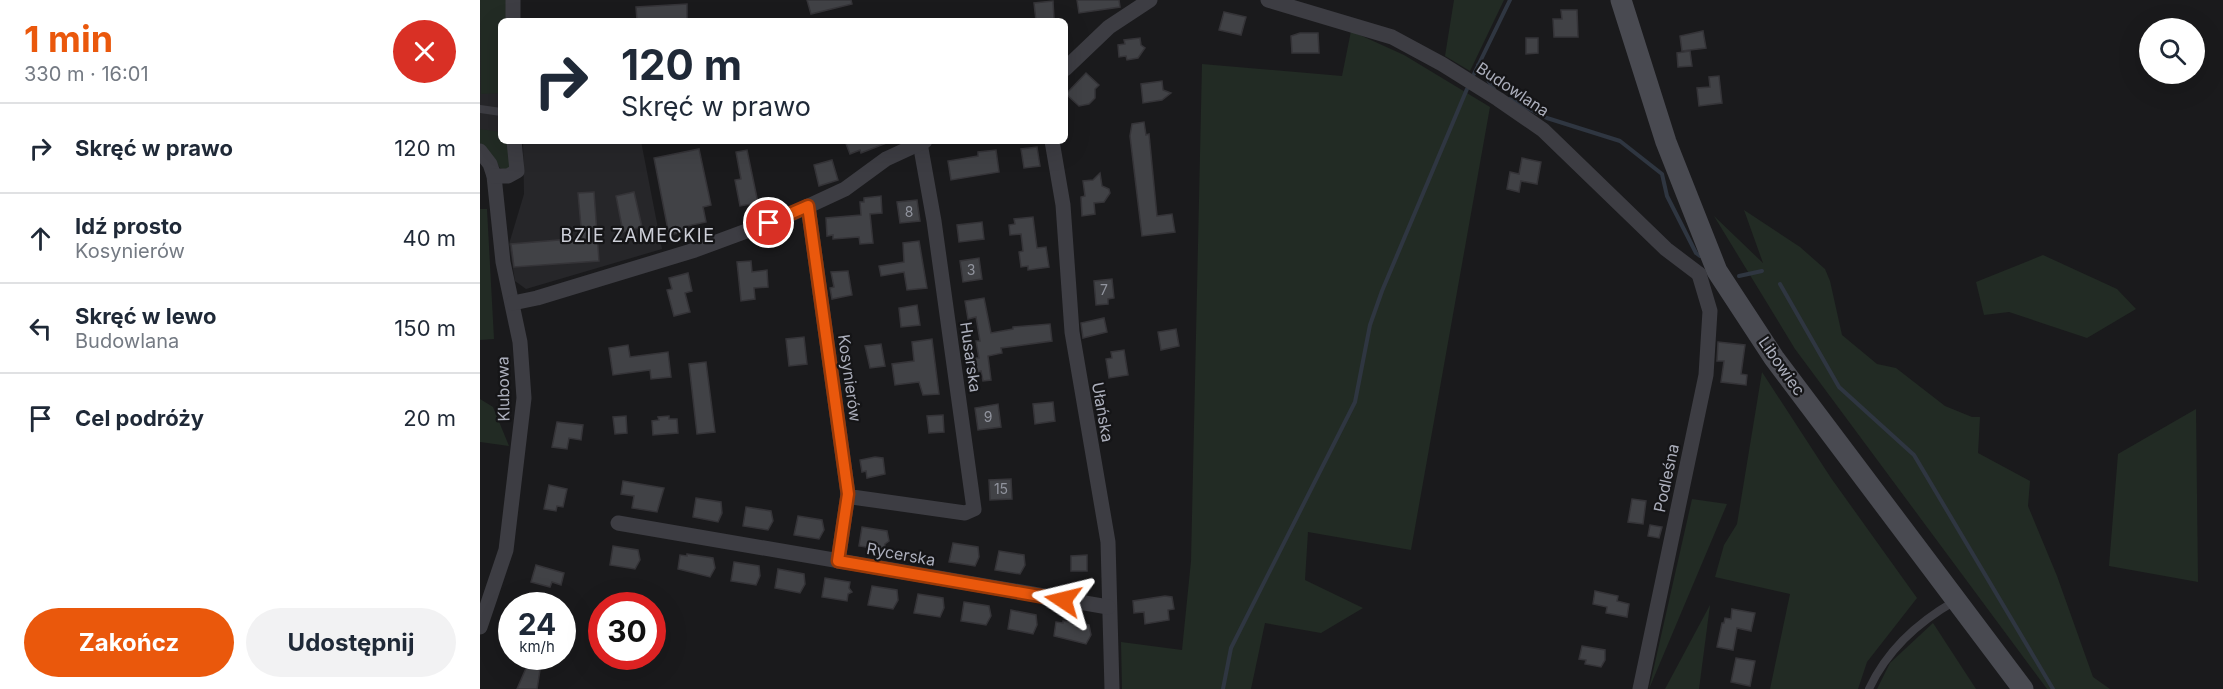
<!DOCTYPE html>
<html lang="pl">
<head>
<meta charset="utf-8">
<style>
	:root { --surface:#fff; --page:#f2f2f3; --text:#1f2937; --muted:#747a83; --line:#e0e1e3; --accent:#ea580c }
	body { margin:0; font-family:Inter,sans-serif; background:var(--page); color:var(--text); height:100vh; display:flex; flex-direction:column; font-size:22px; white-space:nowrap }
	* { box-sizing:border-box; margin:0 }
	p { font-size:20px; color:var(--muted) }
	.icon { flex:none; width:33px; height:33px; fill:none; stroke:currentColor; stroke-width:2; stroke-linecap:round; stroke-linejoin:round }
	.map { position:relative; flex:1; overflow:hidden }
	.side { display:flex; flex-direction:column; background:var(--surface); width:480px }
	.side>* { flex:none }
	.banner { position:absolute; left:18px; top:18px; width:570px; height:126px; border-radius:9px; box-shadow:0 6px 24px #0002; background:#fff; color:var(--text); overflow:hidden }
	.controls { position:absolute; left:1659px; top:18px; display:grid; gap:12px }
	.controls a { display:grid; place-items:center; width:66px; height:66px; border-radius:50%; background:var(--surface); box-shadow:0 6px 24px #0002; font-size:30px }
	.speed { position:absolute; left:18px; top:592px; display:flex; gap:12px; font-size:30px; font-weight:700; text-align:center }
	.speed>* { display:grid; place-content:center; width:78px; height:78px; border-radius:50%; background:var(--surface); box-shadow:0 6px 24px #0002; line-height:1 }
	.speed small { font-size:15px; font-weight:400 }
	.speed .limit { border:9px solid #d22; background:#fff; color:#111 }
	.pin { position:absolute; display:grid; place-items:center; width:51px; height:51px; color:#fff; margin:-26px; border:3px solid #fff; border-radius:50%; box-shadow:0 2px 6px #0007 }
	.me { position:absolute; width:66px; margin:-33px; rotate:280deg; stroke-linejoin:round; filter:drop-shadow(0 0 4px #0008) }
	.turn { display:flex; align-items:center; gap:21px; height:126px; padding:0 24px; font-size:27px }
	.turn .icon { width:78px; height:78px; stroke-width:2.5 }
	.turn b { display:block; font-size:42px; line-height:51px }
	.round { display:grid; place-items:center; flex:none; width:63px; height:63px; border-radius:32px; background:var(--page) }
	.summary { display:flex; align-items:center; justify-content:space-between; height:102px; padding:0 24px }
	h1 { font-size:36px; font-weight:700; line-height:45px; color:var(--accent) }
	.primary-button { display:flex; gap:12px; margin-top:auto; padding:12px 24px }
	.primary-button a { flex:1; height:69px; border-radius:36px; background:var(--accent); color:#fff; font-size:24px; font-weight:700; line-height:69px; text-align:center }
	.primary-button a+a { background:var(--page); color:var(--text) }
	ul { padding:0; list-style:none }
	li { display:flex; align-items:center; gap:18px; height:90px; padding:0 24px; border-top:2px solid var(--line) }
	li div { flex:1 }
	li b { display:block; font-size:22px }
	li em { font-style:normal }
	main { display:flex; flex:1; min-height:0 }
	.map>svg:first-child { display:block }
	.built { fill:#262629 }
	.green { fill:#222b24 }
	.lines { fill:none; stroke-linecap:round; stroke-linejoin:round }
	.stream { stroke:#2f3641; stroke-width:4 }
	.building { fill:#414246; stroke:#353438; stroke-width:1.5 }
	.lane { stroke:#3d3d43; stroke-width:8 }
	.street { stroke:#3d3d43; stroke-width:15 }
	.secondary { stroke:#494a51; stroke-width:21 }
	.route-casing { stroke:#983908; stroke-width:15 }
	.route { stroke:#ea580c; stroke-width:10 }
	.labels { text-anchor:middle; stroke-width:4.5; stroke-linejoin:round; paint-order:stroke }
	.number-label { font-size:14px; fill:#91949e }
	.street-label { font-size:16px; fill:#acafbc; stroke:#151517 }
	.neighbourhood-label { font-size:18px; letter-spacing:1.5px; fill:#cdcfd8; stroke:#151517 }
</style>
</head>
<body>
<main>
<section class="side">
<div class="summary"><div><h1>1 min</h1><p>330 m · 16:01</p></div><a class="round" style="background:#d93025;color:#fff"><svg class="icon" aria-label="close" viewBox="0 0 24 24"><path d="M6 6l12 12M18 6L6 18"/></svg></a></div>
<ul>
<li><svg class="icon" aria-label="right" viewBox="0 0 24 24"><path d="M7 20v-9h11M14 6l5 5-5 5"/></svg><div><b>Skręć w prawo</b></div><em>120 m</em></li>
<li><svg class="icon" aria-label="ahead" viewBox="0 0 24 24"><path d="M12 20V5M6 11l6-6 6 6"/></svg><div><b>Idź prosto</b><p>Kosynierów</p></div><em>40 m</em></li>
<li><svg class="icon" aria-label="left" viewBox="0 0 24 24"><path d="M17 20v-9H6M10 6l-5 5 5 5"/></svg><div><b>Skręć w lewo</b><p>Budowlana</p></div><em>150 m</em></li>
<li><svg class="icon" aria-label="arrive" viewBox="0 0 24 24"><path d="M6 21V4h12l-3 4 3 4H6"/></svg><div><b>Cel podróży</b></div><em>20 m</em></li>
</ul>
<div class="primary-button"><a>Zakończ</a><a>Udostępnij</a></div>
</section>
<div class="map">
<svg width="1743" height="689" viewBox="0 0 1743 689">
	<rect width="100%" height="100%" fill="#1a1a1c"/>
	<!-- built -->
	<g class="built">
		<polygon points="0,0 21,21 20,168 15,159 0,143"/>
		<polygon points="43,141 161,141 182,249 46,289 35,281 29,244 44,194"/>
	</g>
	<!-- green -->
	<g class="green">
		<polygon points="0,0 29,0 29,21 21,21 21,93 1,94"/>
		<polygon points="974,0 1024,0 990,71 965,56"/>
		<polygon points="871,31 924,55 1010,107 931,550 828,532 825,580 883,608 841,633 785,623 771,689 642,689 641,642 702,650 711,561 722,64 862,76"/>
		<polygon points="0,129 21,132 21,141 32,141 30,172 20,168 15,159 0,143"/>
		<polygon points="0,209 7,209 14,339 0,340"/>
		<polygon points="1264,210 1320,247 1345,269 1350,281 1362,335 1397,364 1416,368 1465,406 1492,417 1500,417 1498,453 1550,481 1548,506 1577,576 1613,677 1630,689 1567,689 1315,349 1234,216 1283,263"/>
		<polygon points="1563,255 1637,289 1656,309 1607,338 1529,312 1504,315 1496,282"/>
		<polygon points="1282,372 1351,478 1437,598 1387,662 1378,689 1290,689 1310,594 1235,577 1244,545 1257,524"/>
		<polygon points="0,399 13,407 29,446 0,442"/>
		<polygon points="1716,409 1718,582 1629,566 1638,454"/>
		<polygon points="1212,499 1247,504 1169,689"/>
		<polygon points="1230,605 1219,689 1185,689"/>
		<polygon points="1453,623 1496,689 1397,689 1410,663"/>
	</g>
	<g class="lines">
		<!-- stream -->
		<g class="stream">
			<polyline points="998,65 1014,89"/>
			<polyline points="994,74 1030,0"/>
			<polyline points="1030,99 1067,118 1140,141 1182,174 1187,196 1216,253 1220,256"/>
			<polyline points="1259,276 1282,271"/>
			<polyline points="1300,284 1359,387 1434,455 1573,689"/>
			<polyline points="743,689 751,648 875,402 890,325 902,291 987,89"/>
		</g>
	</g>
	<!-- building -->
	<g class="building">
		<polygon points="327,0 371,0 372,4 331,14"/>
		<polygon points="597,0 639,0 640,7 599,13"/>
		<polygon points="573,1 574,19 556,21 554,3"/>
		<polygon points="207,4 207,19 157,21 156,7"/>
		<polygon points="1081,10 1097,10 1098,37 1074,37 1073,19 1082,19"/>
		<polygon points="744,12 766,17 761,35 739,30"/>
		<polygon points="1223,31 1226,48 1202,51 1200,36"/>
		<polygon points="820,33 838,33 839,53 812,53 811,36"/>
		<polygon points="660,38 661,45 665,48 658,58 647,60 646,56 639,57 638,45 645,44 644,40"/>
		<polygon points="1046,38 1058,38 1058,53 1046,54"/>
		<polygon points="1210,51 1212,66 1198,67 1197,53"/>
		<polygon points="606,73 619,85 615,89 615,98 609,104 599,106 586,94"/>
		<polygon points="1239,76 1242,103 1219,106 1217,88 1230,87 1229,77"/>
		<polygon points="682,81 683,90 691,93 682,100 663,103 661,84"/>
		<polygon points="664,122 666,135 669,134 677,216 692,214 695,232 662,236 650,136 652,124"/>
		<polygon points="365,141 409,141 409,142 381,153 380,150 370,154"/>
		<polygon points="557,147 560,166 544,168 541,149"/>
		<polygon points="219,149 231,205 223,207 226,222 207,226 208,231 189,235 174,158"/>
		<polygon points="267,150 278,203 260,206 255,180 261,179 256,152"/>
		<polygon points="516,150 519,172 471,180 468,161 498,156 498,152"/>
		<polygon points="1042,158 1061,162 1057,184 1041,181 1039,192 1027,189 1030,172 1039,174"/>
		<polygon points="352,160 358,180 339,186 334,165"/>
		<polygon points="620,173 622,186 629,189 630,193 624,202 614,203 615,214 602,216 601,197 605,196 603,181 613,180"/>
		<polygon points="114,192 119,261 34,267 31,244 102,238 98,193"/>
		<polygon points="154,192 162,227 143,232 136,196"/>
		<polygon points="401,196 402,213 390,214 393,243 380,244 379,237 353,239 353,235 347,236 346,218 381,215 380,202 384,202 384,198"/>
		<polygon points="437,200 440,221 420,223 417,202"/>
		<polygon points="553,217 557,248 566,247 569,267 548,270 548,266 541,267 539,252 543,251 541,234 530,235 529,225 535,224 534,219"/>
		<polygon points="502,222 504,239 479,242 477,225"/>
		<polygon points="439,241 447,288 427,290 424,272 401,276 399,266 424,262 423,243"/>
		<polygon points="499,258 502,279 483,282 480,261"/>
		<polygon points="271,261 272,272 287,270 288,287 274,288 275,299 261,301 257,262"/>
		<polygon points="368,271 372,295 352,299 350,288 354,287 351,272"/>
		<polygon points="208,273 212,291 205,293 210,312 194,316 187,290 192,289 189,278"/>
		<polygon points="632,279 634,298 628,299 628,304 616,305 614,281"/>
		<polygon points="504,298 511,333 533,329 533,327 570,324 572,341 521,348 522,353 508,356 511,380 503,381 501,371 497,372 495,358 499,358 496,341 500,341 496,317 488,319 485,301"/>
		<polygon points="437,305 440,325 421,327 419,308"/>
		<polygon points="624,318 627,332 603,338 601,323"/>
		<polygon points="696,329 699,346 681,350 678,332"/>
		<polygon points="324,337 327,364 309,366 306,339"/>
		<polygon points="452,339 459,394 443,395 439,382 415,385 412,364 434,361 432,342"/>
		<polygon points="1238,342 1265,345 1261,374 1267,375 1266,385 1241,382 1244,361 1237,361"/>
		<polygon points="401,344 405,366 390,368 385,346"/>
		<polygon points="148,345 150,357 188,352 191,377 171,379 170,370 133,375 129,348"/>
		<polygon points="644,350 648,375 629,378 626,359 632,358 631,352"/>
		<polygon points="226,362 235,432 217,434 209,364"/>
		<polygon points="573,402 575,421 555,424 553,404"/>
		<polygon points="518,404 521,427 498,430 495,408"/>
		<polygon points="463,415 464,432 449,433 447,416"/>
		<polygon points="146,416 147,433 135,434 133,417"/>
		<polygon points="189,416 189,419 197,419 198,433 173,435 172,421 179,420 178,417"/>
		<polygon points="77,422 103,425 101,440 89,438 87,449 72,447"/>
		<polygon points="395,457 403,458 405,474 387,478 386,471 382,472 380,460"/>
		<polygon points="531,479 532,499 510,500 509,480"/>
		<polygon points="143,481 184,488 177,512 152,508 154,496 141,494"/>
		<polygon points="69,485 87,489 83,507 77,506 76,511 64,509"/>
		<polygon points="216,498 241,502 242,513 238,522 213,517"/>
		<polygon points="1152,499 1166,501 1163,524 1148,522"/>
		<polygon points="266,507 291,511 293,521 288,530 263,526"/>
		<polygon points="318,516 342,520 344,530 339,539 314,535"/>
		<polygon points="1170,525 1182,527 1179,538 1168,536"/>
		<polygon points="382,527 407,531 409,541 405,544 404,550 379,546"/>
		<polygon points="473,543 498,547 499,557 495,566 469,562"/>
		<polygon points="133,546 158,550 160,560 155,569 130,565"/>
		<polygon points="519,551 544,555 545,565 540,574 515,570"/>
		<polygon points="207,554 233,558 235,568 230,577 198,569 200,555 207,556"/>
		<polygon points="607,555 607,571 591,571 591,556"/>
		<polygon points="254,562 279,566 280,576 276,585 251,581"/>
		<polygon points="56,565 84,573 81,585 72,582 70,587 51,582"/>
		<polygon points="298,569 324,574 325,584 320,593 295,588"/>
		<polygon points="345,578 370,582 369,588 372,592 368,594 367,601 342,597"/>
		<polygon points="392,586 417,590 418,600 413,609 388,605"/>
		<polygon points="1115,591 1138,596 1137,601 1149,604 1147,617 1126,613 1127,607 1113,604"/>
		<polygon points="438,594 463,598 464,608 460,617 434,613"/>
		<polygon points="685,596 692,597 694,609 688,610 689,620 665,624 664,612 654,613 653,601"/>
		<polygon points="484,602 509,606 511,616 506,625 481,621"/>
		<polygon points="1252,609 1275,613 1271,631 1257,628 1253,650 1237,647 1242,623 1244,623 1245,618 1251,619"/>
		<polygon points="531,610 556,615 557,625 553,634 528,629"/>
		<polygon points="583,621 609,625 611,635 606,644 574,636 576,622 583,623"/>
		<polygon points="1102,646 1125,650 1125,660 1121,667 1105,664 1106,660 1099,659"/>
		<polygon points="1256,658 1275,661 1270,686 1251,682"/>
		<polygon points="47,666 60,670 57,689 37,689"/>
	</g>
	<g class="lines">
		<!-- lane -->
		<g class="lane">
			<polyline points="0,109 21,112"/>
			<path d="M1389,689C1407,650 1438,622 1475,601"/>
		</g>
		<!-- street -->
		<g class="street">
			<polyline points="788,0 912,37 962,64 1018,99 1063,130 1186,249 1219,274"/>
			<polyline points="33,21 33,0"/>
			<polyline points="585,69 629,27 670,0"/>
			<polyline points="572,141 583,205 592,332 628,542 632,689"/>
			<polyline points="0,151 10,164 14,176 23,262 40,342 44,398 26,550 0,627"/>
			<polyline points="14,176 28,176 37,171 34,141"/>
			<polyline points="328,206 368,494 372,497 485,513 494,509 454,221 440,143"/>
			<polyline points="33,303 57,298 215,250 307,216 365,189 406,159 445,141"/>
			<polyline points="138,523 628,607"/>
			<polyline points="358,561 368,494"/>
			<polyline points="1160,689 1226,375 1230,311 1219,274"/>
		</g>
		<!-- secondary -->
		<polyline class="secondary" points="1141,0 1186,142 1237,271 1294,358 1543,689"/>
	</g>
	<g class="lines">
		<defs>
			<polyline id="route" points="289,223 328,206 368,494 358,561 583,600"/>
		</defs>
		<!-- route casing -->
		<use href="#route" class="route-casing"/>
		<!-- route -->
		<use href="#route" class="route"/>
	</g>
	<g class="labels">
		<!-- number labels -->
		<g class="number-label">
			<text x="429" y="217">8</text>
			<text x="491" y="275">3</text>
			<text x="624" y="295">7</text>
			<text x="508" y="422">9</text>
			<text x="521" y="494">15</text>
		</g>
		<!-- street labels -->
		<g class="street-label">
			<text transform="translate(1033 89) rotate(34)" y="6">Budowlana</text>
			<text transform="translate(491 357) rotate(82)" y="6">Husarska</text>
			<text transform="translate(1302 366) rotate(55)" y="6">Libowiec</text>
			<text transform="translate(370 378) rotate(82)" y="6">Kosynierów</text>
			<text transform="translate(23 389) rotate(-91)" y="6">Klubowa</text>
			<text transform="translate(623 412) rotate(80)" y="6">Ułańska</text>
			<text transform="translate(1186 478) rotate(-78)" y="6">Podleśna</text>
			<text transform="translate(421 554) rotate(10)" y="6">Rycerska</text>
		</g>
		<!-- neighbourhood labels -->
		<g class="neighbourhood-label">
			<text x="158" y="242">BZIE ZAMECKIE</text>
		</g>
	</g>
</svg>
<div class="controls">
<a><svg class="icon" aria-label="search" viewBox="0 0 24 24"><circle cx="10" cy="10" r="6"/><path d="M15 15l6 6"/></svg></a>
</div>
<div class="speed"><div>24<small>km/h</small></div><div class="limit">30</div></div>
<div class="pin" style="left:289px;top:223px;background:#d93025"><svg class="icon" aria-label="arrive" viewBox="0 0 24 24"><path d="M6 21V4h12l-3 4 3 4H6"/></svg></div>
<svg class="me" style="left:583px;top:600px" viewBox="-20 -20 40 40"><path d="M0-17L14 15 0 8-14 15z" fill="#ea580c" stroke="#fff" stroke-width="4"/></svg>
<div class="banner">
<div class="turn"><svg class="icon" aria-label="right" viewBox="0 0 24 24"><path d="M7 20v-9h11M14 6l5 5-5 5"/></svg><div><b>120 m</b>Skręć w prawo</div></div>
</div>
</div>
</main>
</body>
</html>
